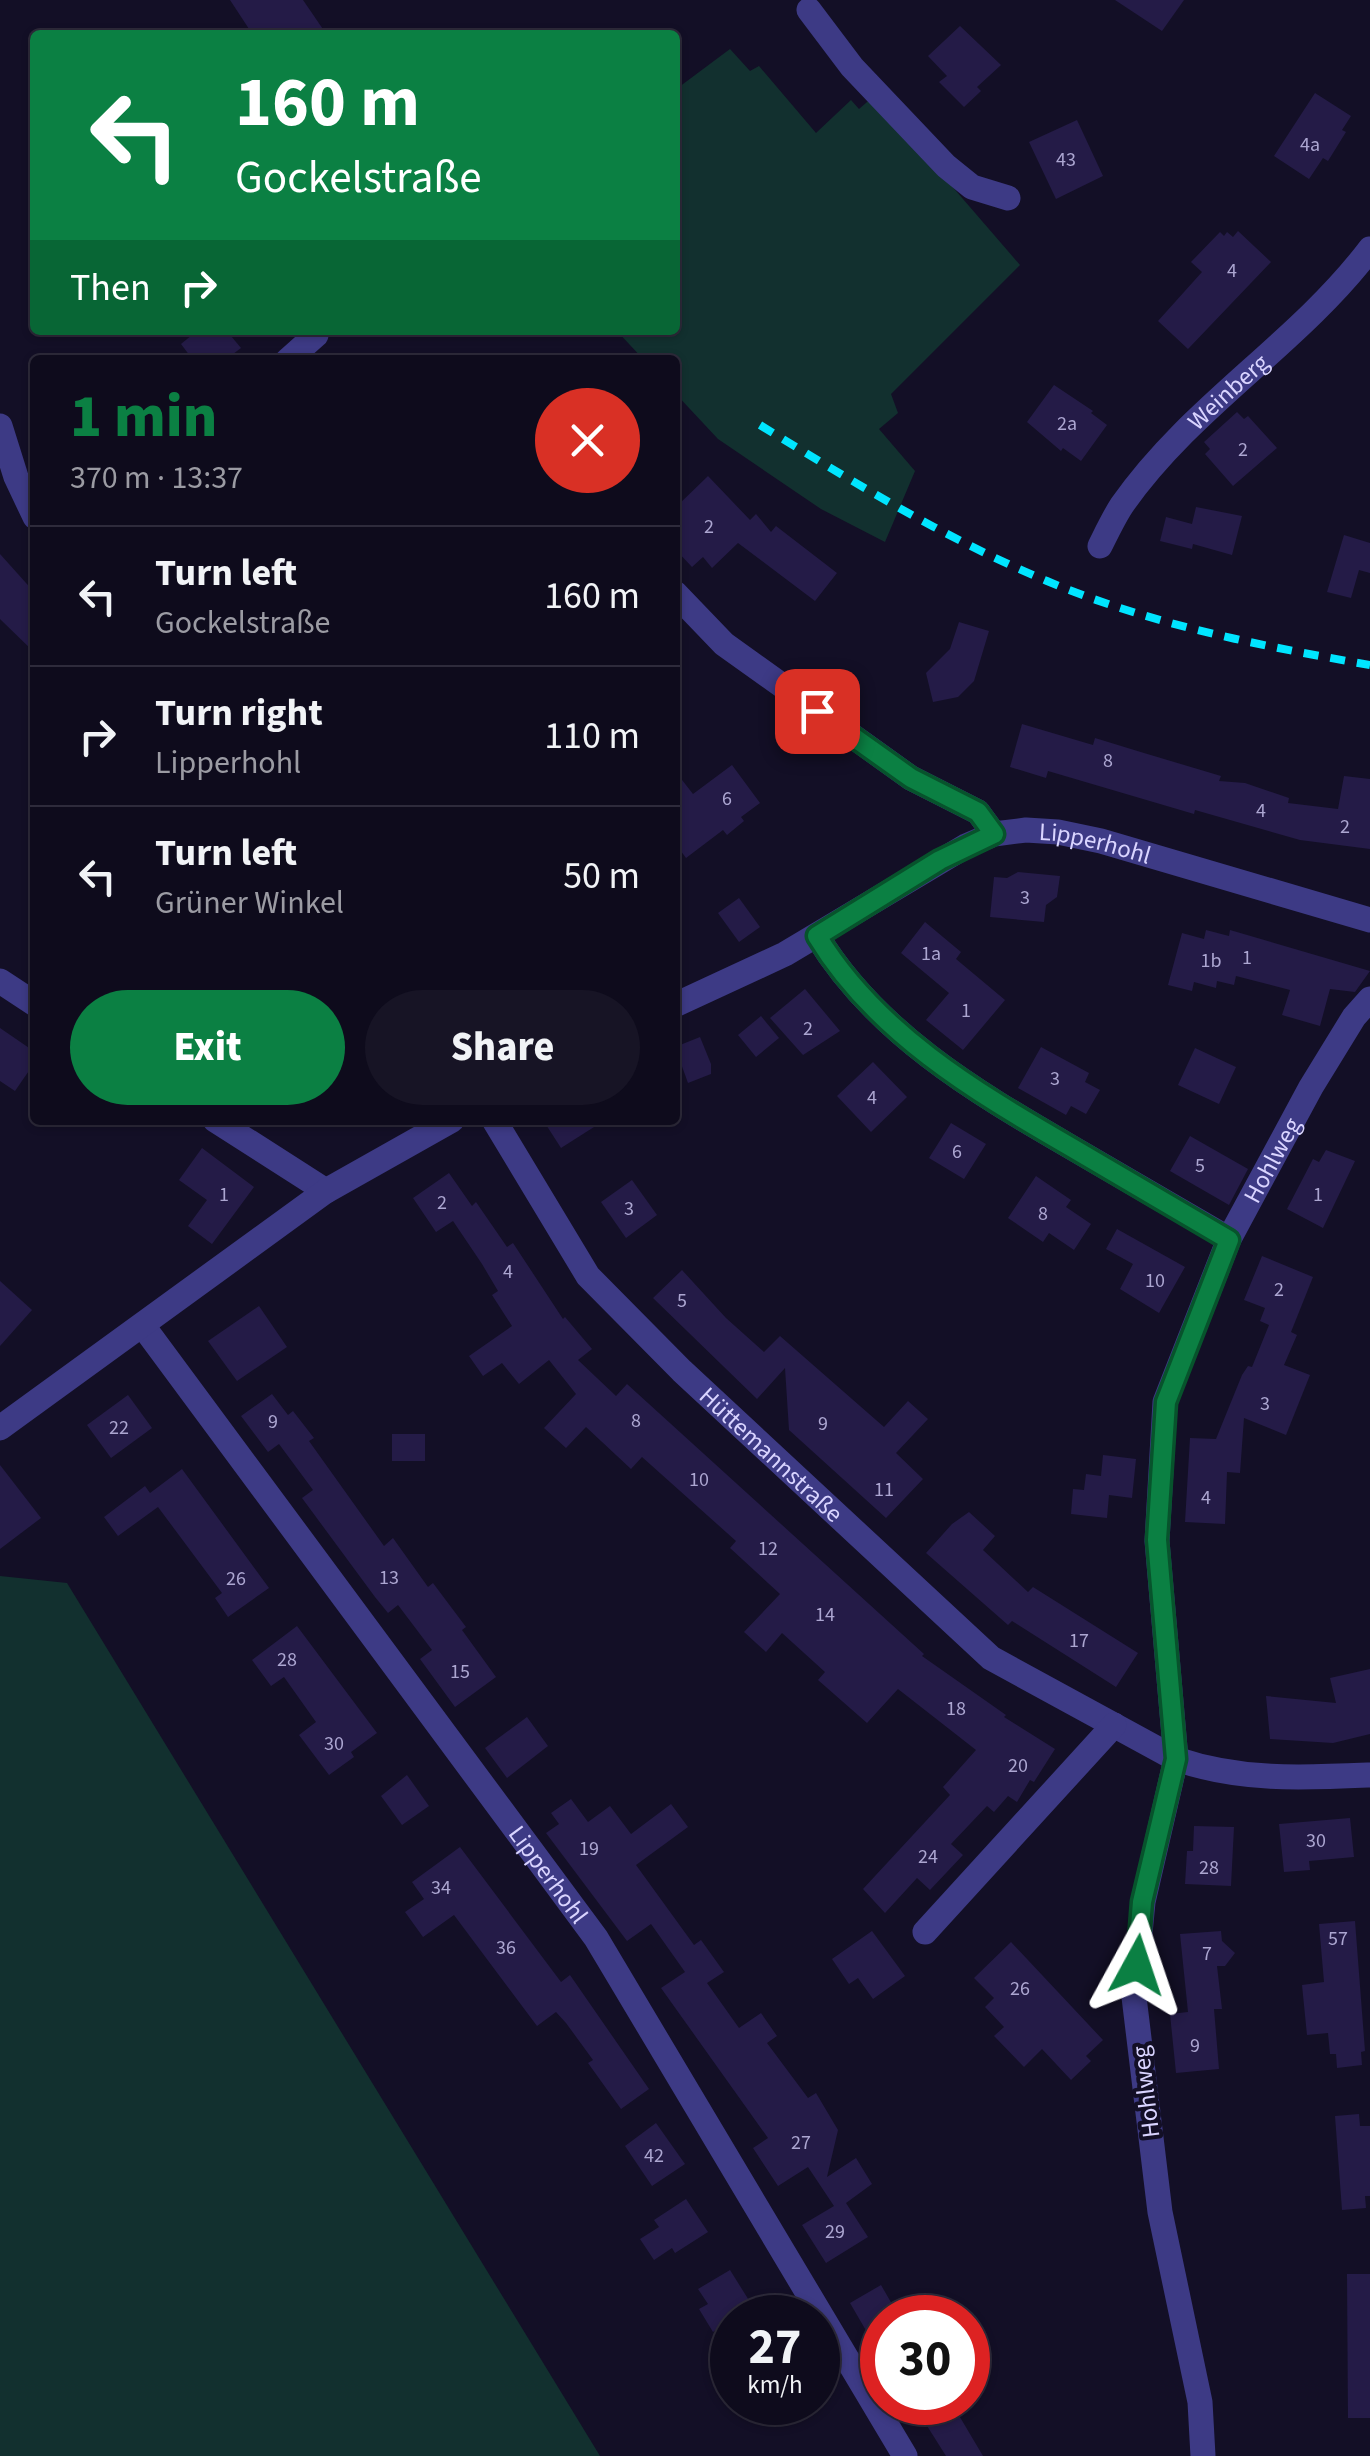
<!DOCTYPE html>
<html lang="en">
<head>
<meta charset="utf-8">
<style>
	:root { --surface:#0e0b1c; --page:#171425; --text:#f1f3f6; --muted:#9b9ba3; --line:#2e2b3b; --accent:#0b8043 }
	body { margin:0; font-family:"Source Sans 3",sans-serif; background:var(--page); color:var(--text); height:100vh; display:flex; flex-direction:column; font-size:38px; white-space:nowrap }
	* { box-sizing:border-box; margin:0 }
	p { font-size:32px; color:var(--muted) }
	.icon { flex:none; width:55px; height:55px; fill:none; stroke:currentColor; stroke-width:2; stroke-linecap:round; stroke-linejoin:round }
	.map { position:relative; flex:1; overflow:hidden }
	.sheet { position:absolute; left:30px; top:355px; width:650px; height:770px; display:flex; flex-direction:column; background:var(--surface); border-radius:10px; box-shadow:0 2px 8px #0004,0 0 0 2px var(--line) }
	.sheet>* { flex:none }
	.guide { position:absolute; left:30px; top:30px; width:650px; height:305px; border-radius:10px; box-shadow:0 2px 8px #0004,0 0 0 2px var(--line); background:#0b8043; color:#fff; overflow:hidden }
	.speed { position:absolute; left:710px; top:2295px; display:flex; gap:20px; font-size:50px; font-weight:700; text-align:center }
	.speed>* { display:grid; place-content:center; width:130px; height:130px; border-radius:50%; background:var(--surface); box-shadow:0 2px 8px #0004,0 0 0 2px var(--line); line-height:1 }
	.speed small { font-size:25px; font-weight:400 }
	.speed .limit { border:15px solid #d22; background:#fff; color:#111 }
	.pin { position:absolute; display:grid; place-items:center; width:85px; height:85px; color:#fff; margin:-42px; border-radius:20px; box-shadow:0 5px 15px #0006 }
	.me { position:absolute; width:110px; margin:-55px; rotate:5deg; stroke-linejoin:round; filter:drop-shadow(0 0 8px #0008) }
	.turn { display:flex; align-items:center; gap:35px; height:210px; padding:0 40px; font-size:45px }
	.turn .icon { width:130px; height:130px; stroke-width:2.5 }
	.turn b { display:block; font-size:70px; line-height:85px }
	.then { display:flex; align-items:center; height:95px; padding:0 40px; background:#0003; gap:20px; font-size:38px }
	.round { display:grid; place-items:center; flex:none; width:105px; height:105px; border-radius:52px; background:var(--page) }
	.summary { display:flex; align-items:center; justify-content:space-between; height:170px; padding:0 40px }
	h1 { font-size:60px; font-weight:800; line-height:75px; color:var(--accent) }
	.primary-button { display:flex; gap:20px; margin-top:auto; padding:20px 40px }
	.primary-button a { flex:1; height:115px; border-radius:60px; background:var(--accent); color:#fff; font-size:40px; font-weight:800; line-height:115px; text-align:center }
	.primary-button a+a { background:var(--page); color:var(--text) }
	ul { padding:0; list-style:none }
	li { display:flex; align-items:center; gap:30px; height:140px; padding:0 40px; border-top:2px solid var(--line) }
	li div { flex:1 }
	li b { display:block; font-size:38px }
	li em { font-style:normal }
	.map>svg:first-child { display:block }
	.green { fill:#12302f }
	.building { fill:#241b47 }
	.lines { fill:none; stroke-linecap:round; stroke-linejoin:round }
	.minor { stroke:#3d3a85; stroke-width:25 }
	.rail { stroke:#00e5ff; stroke-width:8; stroke-dasharray:15 12; stroke-linecap:butt }
	.route-casing { stroke:#07532c; stroke-width:25 }
	.route { stroke:#0b8043; stroke-width:18 }
	.labels { text-anchor:middle; stroke-width:8; stroke-linejoin:round; paint-order:stroke }
	.number-label { font-size:20px; fill:#aca6d1 }
	.street-label { font-size:25px; fill:#d9d4ff; stroke:#130f26 }
</style>
</head>
<body>
<div class="map">
<svg width="1370" height="2456" viewBox="0 0 1370 2456">
	<rect width="100%" height="100%" fill="#130f26"/>
	<!-- green -->
	<g class="green">
		<polygon points="730,49 750,71 759,66 816,133 851,100 859,109 874,96 1020,265 891,394 898,413 879,429 915,471 885,542 821,509 718,439 675,393 675,360 644,360 616,330 675,330 675,90"/>
		<polygon points="0,1576 67,1583 600,2456 0,2456"/>
	</g>
	<!-- building -->
	<g class="building">
		<polygon points="230,0 303,0 327,35 253,35"/>
		<polygon points="1115,0 1184,0 1162,31"/>
		<polygon points="960,26 1001,65 977,87 981,91 964,107 939,82 947,76 928,56"/>
		<polygon points="1315,93 1351,116 1342,130 1346,132 1328,161 1323,158 1309,179 1274,156"/>
		<polygon points="1077,120 1103,176 1056,199 1029,142"/>
		<polygon points="1238,231 1271,262 1188,349 1158,321 1202,272 1191,262 1220,232 1224,236 1227,232 1233,237"/>
		<polygon points="198,330 226,330 241,348 225,360 193,360 181,344"/>
		<polygon points="1054,385 1093,411 1091,413 1107,425 1081,461 1063,448 1061,451 1027,422"/>
		<polygon points="1237,412 1244,419 1248,416 1277,448 1233,486 1205,454 1210,449 1204,442"/>
		<polygon points="708,476 750,520 756,514 771,532 776,526 837,573 815,601 738,543 712,568 703,557 692,567 675,549 675,508"/>
		<polygon points="1196,507 1242,516 1232,555 1193,544 1192,549 1160,541 1166,517 1192,524"/>
		<polygon points="1344,535 1370,543 1370,573 1359,570 1351,598 1327,592"/>
		<polygon points="0,554 35,593 35,653 0,619"/>
		<polygon points="959,622 989,631 974,681 958,697 933,702 926,673 950,649"/>
		<polygon points="1022,724 1093,745 1095,738 1144,753 1221,776 1219,781 1245,783 1289,798 1288,803 1338,809 1344,776 1370,779 1370,849 1300,840 1195,810 1194,814 1048,771 1046,778 1010,767"/>
		<polygon points="732,765 760,803 741,817 744,821 727,835 723,830 686,858 675,843 675,771 693,794"/>
		<polygon points="1018,872 1060,876 1057,897 1046,905 1044,922 990,917 994,877 1007,878"/>
		<polygon points="739,898 760,927 739,942 718,913"/>
		<polygon points="925,922 961,952 956,959 1005,1000 963,1050 926,1020 949,993 901,953"/>
		<polygon points="1206,930 1229,936 1230,930 1370,971 1355,992 1330,989 1320,1026 1282,1015 1290,990 1236,976 1234,985 1217,981 1216,988 1194,982 1192,991 1168,985 1182,933 1204,939"/>
		<polygon points="805,989 840,1031 803,1055 770,1018"/>
		<polygon points="761,1016 779,1038 756,1057 738,1035"/>
		<polygon points="0,1028 35,1052 35,1062 15,1091 0,1081"/>
		<polygon points="700,1037 711,1064 711,1074 688,1083 675,1047"/>
		<polygon points="1041,1047 1089,1073 1085,1082 1100,1090 1086,1114 1071,1106 1066,1115 1018,1088"/>
		<polygon points="1195,1048 1236,1067 1219,1104 1178,1085"/>
		<polygon points="873,1062 907,1097 871,1132 837,1096"/>
		<polygon points="543,1120 605,1120 561,1148"/>
		<polygon points="951,1123 986,1144 964,1179 929,1158"/>
		<polygon points="1190,1136 1248,1169 1229,1205 1170,1171"/>
		<polygon points="202,1148 254,1187 212,1244 188,1226 207,1200 179,1180"/>
		<polygon points="1326,1150 1355,1161 1323,1228 1287,1209 1313,1159 1319,1162"/>
		<polygon points="449,1173 472,1206 476,1202 507,1247 513,1243 563,1319 565,1317 592,1349 578,1360 616,1396 627,1384 924,1654 922,1656 1006,1715 1004,1717 1055,1749 1034,1782 1030,1780 1017,1802 1008,1796 994,1812 987,1806 951,1844 963,1855 930,1890 917,1878 885,1913 863,1889 950,1795 943,1787 976,1750 898,1689 867,1723 818,1680 825,1672 782,1633 766,1652 744,1632 780,1594 730,1548 736,1541 642,1457 631,1469 586,1427 566,1448 544,1428 576,1394 549,1360 519,1384 502,1363 483,1376 469,1356 512,1326 492,1295 498,1291 482,1264 453,1221 436,1232 413,1198"/>
		<polygon points="1036,1176 1071,1200 1066,1207 1091,1224 1074,1250 1049,1233 1043,1242 1008,1218"/>
		<polygon points="632,1180 657,1215 626,1238 601,1202"/>
		<polygon points="1117,1229 1185,1267 1159,1313 1120,1289 1133,1264 1106,1249"/>
		<polygon points="1262,1256 1313,1277 1291,1332 1297,1335 1284,1365 1310,1375 1286,1435 1244,1418 1240,1473 1227,1472 1225,1524 1185,1522 1190,1438 1216,1439 1242,1375 1248,1366 1252,1367 1269,1325 1260,1321 1265,1308 1244,1300"/>
		<polygon points="682,1270 726,1318 764,1352 780,1336 884,1427 908,1401 928,1419 896,1453 923,1479 886,1518 789,1430 785,1368 757,1399 653,1298"/>
		<polygon points="0,1281 32,1310 0,1346"/>
		<polygon points="259,1306 287,1347 237,1381 208,1341"/>
		<polygon points="272,1394 288,1415 293,1411 314,1438 309,1441 384,1546 393,1538 428,1587 433,1583 466,1627 462,1630 496,1677 455,1707 420,1659 432,1650 398,1605 388,1613 375,1597 302,1498 313,1490 279,1444 268,1452 241,1416"/>
		<polygon points="128,1395 152,1428 111,1458 87,1425"/>
		<rect x="392" y="1434" width="33" height="27"/>
		<polygon points="1103,1455 1136,1459 1132,1498 1109,1495 1107,1518 1071,1514 1073,1489 1084,1490 1086,1474 1101,1476"/>
		<polygon points="0,1465 41,1518 0,1549"/>
		<polygon points="182,1469 269,1588 228,1617 215,1598 222,1593 158,1507 118,1536 104,1517 145,1486 150,1493"/>
		<polygon points="969,1512 995,1536 983,1550 1028,1592 1033,1587 1138,1653 1116,1687 1012,1621 1008,1625 926,1553 952,1524"/>
		<polygon points="297,1626 377,1733 351,1752 354,1757 329,1775 299,1735 316,1722 284,1677 271,1686 252,1660"/>
		<polygon points="1370,1669 1370,1734 1333,1743 1270,1739 1266,1696 1336,1703 1330,1678"/>
		<polygon points="527,1717 548,1746 507,1778 485,1748"/>
		<polygon points="407,1775 429,1806 402,1825 381,1796"/>
		<polygon points="571,1799 588,1822 610,1806 631,1834 671,1804 688,1827 636,1865 694,1945 701,1940 724,1972 707,1983 739,2028 761,2013 777,2036 767,2043 808,2098 816,2093 838,2130 827,2177 856,2158 872,2184 846,2203 868,2237 826,2263 802,2225 834,2206 808,2167 778,2186 753,2148 768,2138 661,1988 685,1972 651,1924 627,1941 546,1833 559,1824 551,1813"/>
		<polygon points="1350,1818 1354,1857 1309,1861 1310,1870 1284,1872 1279,1824"/>
		<polygon points="1194,1826 1234,1827 1231,1886 1185,1884 1187,1851 1193,1851"/>
		<polygon points="460,1847 561,1982 570,1975 649,2089 621,2109 588,2063 593,2060 566,2023 556,2012 537,2026 454,1915 423,1937 405,1912 424,1899 412,1882"/>
		<polygon points="1355,1921 1365,2051 1361,2052 1362,2065 1337,2068 1336,2054 1330,2054 1328,2033 1307,2035 1302,1985 1324,1982 1319,1924"/>
		<polygon points="872,1931 905,1976 873,1999 858,1978 849,1984 832,1959"/>
		<polygon points="1221,1931 1222,1941 1235,1953 1225,1966 1217,1966 1222,2009 1214,2009 1219,2069 1176,2073 1170,2014 1188,2012 1180,1934"/>
		<polygon points="1011,1942 1103,2040 1086,2056 1091,2061 1071,2080 1042,2049 1024,2067 994,2036 1004,2027 985,2007 994,1998 974,1978"/>
		<polygon points="1359,2114 1360,2126 1370,2126 1370,2196 1365,2196 1366,2208 1342,2210 1335,2116"/>
		<polygon points="656,2123 685,2164 652,2186 625,2146"/>
		<polygon points="686,2199 708,2232 675,2253 672,2248 654,2260 640,2239 659,2227 654,2220"/>
		<polygon points="730,2270 760,2318 732,2318 713,2332 699,2309 708,2304 698,2289"/>
		<polygon points="1347,2274 1370,2274 1370,2418 1348,2418"/>
		<polygon points="881,2285 900,2318 882,2318 882,2358 850,2303"/>
		<polygon points="912,2402 951,2402 983,2456 946,2456"/>
	</g>
	<g class="lines">
		<!-- minor -->
		<g class="minor">
			<polyline points="809,10 852,67 946,166 972,187 1008,198"/>
			<polyline points="288,360 316,335"/>
			<polyline points="0,426 16,477 35,517"/>
			<path id="s1" d="M1100,546C1107,532 1114,517 1122,505C1191,406 1298,344 1370,249"/>
			<polyline points="675,593 724,644 911,778 978,812 994,834"/>
			<path d="M817,936C875,1032 974,1091 1069,1146C1122,1177 1175,1208 1229,1239"/>
			<polyline points="0,981 35,1004"/>
			<path id="s2" d="M675,1005L785,954L966,846L994,834L1026,830L1058,832L1101,841L1370,920"/>
			<polyline points="215,1120 326,1191"/>
			<path id="s3" d="M494,1120L588,1276L682,1371L991,1658L1176,1759C1241,1781 1302,1778 1370,1775"/>
			<path id="s4" d="M143,1326L596,1938L905,2456"/>
			<polyline points="0,1428 326,1191 452,1120"/>
			<polyline points="925,1932 1114,1725"/>
			<path id="s5" d="M1203,2456L1200,2402L1160,2212L1134,1997L1143,1902L1176,1759L1157,1541L1165,1402L1229,1239L1311,1087L1354,1017L1370,999"/>
		</g>
		<!-- rail -->
		<path class="rail" d="M760,425C853,482 946,539 1047,581C1149,624 1261,646 1370,665"/>
	</g>
	<g class="lines">
		<defs>
			<path id="route" d="M817,711L911,778L978,812L994,834L940,860L817,936C875,1032 974,1091 1069,1146C1122,1177 1175,1208 1229,1240L1166,1402L1157,1540L1176,1759L1142,1902L1137,1965"/>
		</defs>
		<!-- route casing -->
		<use href="#route" class="route-casing"/>
		<!-- route -->
		<use href="#route" class="route"/>
	</g>
	<g class="labels">
		<!-- number labels -->
		<g class="number-label">
			<text x="1310" y="151">4a</text>
			<text x="1066" y="166">43</text>
			<text x="1232" y="277">4</text>
			<text x="1067" y="430">2a</text>
			<text x="1243" y="456">2</text>
			<text x="709" y="533">2</text>
			<text x="1108" y="767">8</text>
			<text x="727" y="805">6</text>
			<text x="1261" y="817">4</text>
			<text x="1345" y="833">2</text>
			<text x="1025" y="904">3</text>
			<text x="931" y="960">1a</text>
			<text x="1247" y="964">1</text>
			<text x="1211" y="967">1b</text>
			<text x="966" y="1017">1</text>
			<text x="808" y="1035">2</text>
			<text x="1055" y="1085">3</text>
			<text x="872" y="1104">4</text>
			<text x="957" y="1158">6</text>
			<text x="1200" y="1172">5</text>
			<text x="224" y="1201">1</text>
			<text x="1318" y="1201">1</text>
			<text x="442" y="1209">2</text>
			<text x="629" y="1215">3</text>
			<text x="1043" y="1220">8</text>
			<text x="508" y="1278">4</text>
			<text x="1155" y="1287">10</text>
			<text x="1279" y="1296">2</text>
			<text x="682" y="1307">5</text>
			<text x="1265" y="1410">3</text>
			<text x="636" y="1427">8</text>
			<text x="273" y="1428">9</text>
			<text x="823" y="1430">9</text>
			<text x="119" y="1434">22</text>
			<text x="699" y="1486">10</text>
			<text x="884" y="1496">11</text>
			<text x="1206" y="1504">4</text>
			<text x="768" y="1555">12</text>
			<text x="389" y="1584">13</text>
			<text x="236" y="1585">26</text>
			<text x="825" y="1621">14</text>
			<text x="1079" y="1647">17</text>
			<text x="287" y="1666">28</text>
			<text x="460" y="1678">15</text>
			<text x="956" y="1715">18</text>
			<text x="334" y="1750">30</text>
			<text x="1018" y="1772">20</text>
			<text x="1316" y="1847">30</text>
			<text x="589" y="1855">19</text>
			<text x="928" y="1863">24</text>
			<text x="1209" y="1874">28</text>
			<text x="441" y="1894">34</text>
			<text x="1338" y="1945">57</text>
			<text x="506" y="1954">36</text>
			<text x="1207" y="1960">7</text>
			<text x="1020" y="1995">26</text>
			<text x="1195" y="2052">9</text>
			<text x="801" y="2149">27</text>
			<text x="654" y="2162">42</text>
			<text x="835" y="2238">29</text>
		</g>
		<!-- street labels -->
		<g class="street-label">
			<text dy="9" stroke="none"><textPath href="#s1" startOffset="202">Weinberg</textPath></text>
			<text dy="9" stroke="none"><textPath href="#s2" startOffset="465">Lipperhohl</textPath></text>
			<text dy="9" stroke="none"><textPath href="#s5" startOffset="1330">Hohlweg</textPath></text>
			<text dy="9" stroke="none"><textPath href="#s3" startOffset="438">Hüttemannstraße</textPath></text>
			<text dy="9" stroke="none"><textPath href="#s4" startOffset="682">Lipperhohl</textPath></text>
			<text transform="translate(1145 2092) rotate(-97)" y="9">Hohlweg</text>
		</g>
	</g>
</svg>
<div class="speed"><div>27<small>km/h</small></div><div class="limit">30</div></div>
<div class="pin" style="left:817px;top:711px;background:#d93025"><svg class="icon" aria-label="arrive" viewBox="0 0 24 24"><path d="M6 21V4h12l-3 4 3 4H6"/></svg></div>
<svg class="me" style="left:1137px;top:1965px" viewBox="-20 -20 40 40"><path d="M0-17L14 15 0 8-14 15z" fill="#0b8043" stroke="#fff" stroke-width="4"/></svg>
<div class="guide">
<div class="turn"><svg class="icon" aria-label="left" viewBox="0 0 24 24"><path d="M17 20v-9H6M10 6l-5 5 5 5"/></svg><div><b>160 m</b>Gockelstraße</div></div>
<div class="then">Then<svg class="icon" aria-label="right" viewBox="0 0 24 24"><path d="M7 20v-9h11M14 6l5 5-5 5"/></svg></div>
</div>
<section class="sheet">
<div class="summary"><div><h1>1 min</h1><p>370 m · 13:37</p></div><a class="round" style="background:#d93025;color:#fff"><svg class="icon" aria-label="close" viewBox="0 0 24 24"><path d="M6 6l12 12M18 6L6 18"/></svg></a></div>
<ul>
<li><svg class="icon" aria-label="left" viewBox="0 0 24 24"><path d="M17 20v-9H6M10 6l-5 5 5 5"/></svg><div><b>Turn left</b><p>Gockelstraße</p></div><em>160 m</em></li>
<li><svg class="icon" aria-label="right" viewBox="0 0 24 24"><path d="M7 20v-9h11M14 6l5 5-5 5"/></svg><div><b>Turn right</b><p>Lipperhohl</p></div><em>110 m</em></li>
<li><svg class="icon" aria-label="left" viewBox="0 0 24 24"><path d="M17 20v-9H6M10 6l-5 5 5 5"/></svg><div><b>Turn left</b><p>Grüner Winkel</p></div><em>50 m</em></li>
</ul>
<div class="primary-button"><a>Exit</a><a>Share</a></div>
</section>
</div>
</body>
</html>
